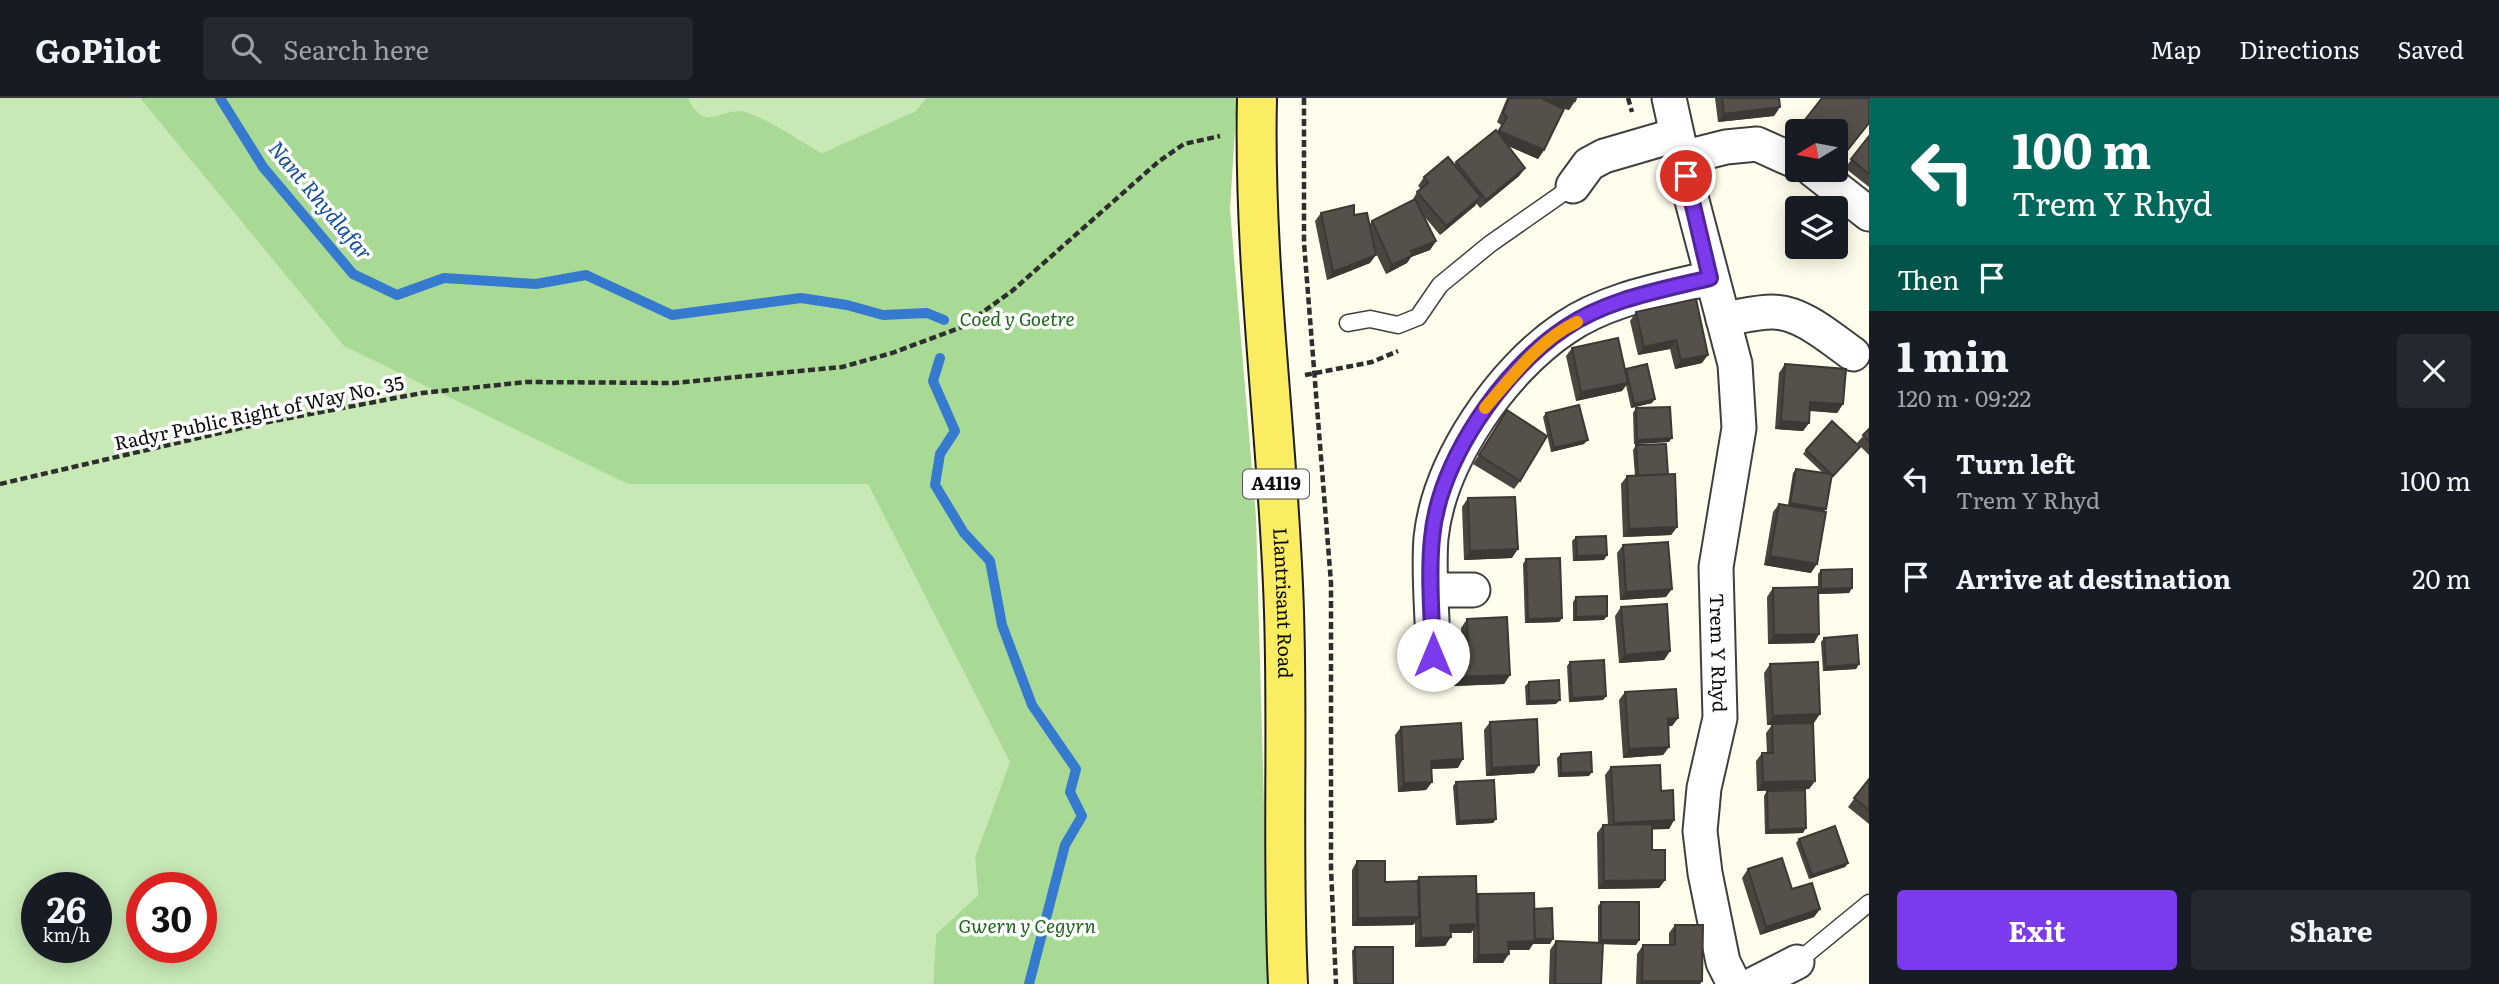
<!DOCTYPE html>
<html lang="en">
<head>
<meta charset="utf-8">
<style>
	:root { --surface:#171b24; --page:#242831; --text:#f1f3f6; --muted:#9ea1a6; --line:#363941; --accent:#7c3aed }
	body { margin:0; font-family:Literata,serif; background:var(--page); color:var(--text); height:100vh; display:flex; flex-direction:column; font-size:26px; white-space:nowrap }
	* { box-sizing:border-box; margin:0 }
	p { font-size:23px; color:var(--muted) }
	.icon { flex:none; width:38px; height:38px; fill:none; stroke:currentColor; stroke-width:2; stroke-linecap:round; stroke-linejoin:round }
	.map { position:relative; flex:1; overflow:hidden }
	.side { display:flex; flex-direction:column; background:var(--surface); width:630px }
	.side>* { flex:none }
	.guide { background:#00695c; color:#fff; overflow:hidden }
	.needle { width:46px; rotate:260deg }
	.fabs { position:absolute; left:1785px; top:21px; display:grid; gap:14px }
	.fabs a { display:grid; place-items:center; width:63px; height:63px; border-radius:7px; background:var(--surface); box-shadow:0 4px 18px #0003; font-size:35px }
	.speed { position:absolute; left:21px; top:774px; display:flex; gap:14px; font-size:35px; font-weight:700; text-align:center }
	.speed>* { display:grid; place-content:center; width:91px; height:91px; border-radius:50%; background:var(--surface); box-shadow:0 4px 18px #0003; line-height:1 }
	.speed small { font-size:18px; font-weight:400 }
	.speed .limit { border:10px solid #d22; background:#fff; color:#111 }
	.pin { position:absolute; display:grid; place-items:center; width:60px; height:60px; color:#fff; margin:-30px; border:4px solid #fff; border-radius:50%; box-shadow:0 2px 7px #0007 }
	.me { position:absolute; width:77px; margin:-38px; rotate:0deg; stroke-linejoin:round; filter:drop-shadow(0 0 5px #0008) }
	.turn { display:flex; align-items:center; gap:24px; height:147px; padding:0 28px; font-size:32px }
	.turn .icon { width:91px; height:91px; stroke-width:2.5 }
	.turn b { display:block; font-size:49px; line-height:60px }
	.then { display:flex; align-items:center; height:66px; padding:0 28px; background:#0003; gap:14px; font-size:26px }
	.round { display:grid; place-items:center; flex:none; width:74px; height:74px; border-radius:7px; background:var(--page) }
	.overview { display:flex; align-items:center; justify-content:space-between; height:119px; padding:0 28px }
	h1 { font-size:42px; font-weight:700; line-height:52px }
	.action { display:flex; gap:14px; margin-top:auto; padding:14px 28px }
	.action a { flex:1; height:80px; border-radius:7px; background:var(--accent); color:#fff; font-size:28px; font-weight:700; line-height:80px; text-align:center }
	.action a+a { background:var(--page); color:var(--text) }
	ul { padding:0; list-style:none }
	li { display:flex; align-items:center; gap:21px; height:98px; padding:0 28px }
	li div { flex:1 }
	li b { display:block; font-size:26px }
	li em { font-style:normal }
	header { display:flex; align-items:center; gap:42px; box-sizing:border-box; height:98px; padding:0 35px; background:var(--surface); border-bottom:2px solid var(--line) }
	header strong { font-size:33px }
	nav { display:flex; gap:38px; margin-inline-start:auto; font-size:24px }
	.search { width:490px; height:63px; background:var(--page); display:flex; align-items:center; gap:18px; box-sizing:border-box; padding:0 24px; border-radius:7px; color:var(--muted); font-size:26px }
	main { display:flex; flex:1; min-height:0 }
	.map>svg:first-child { display:block }
	.green { fill:#c8e9b6; fill-rule:evenodd }
	.forest { fill:#a9da95 }
	.lines { fill:none; stroke-linecap:round; stroke-linejoin:round }
	.stream { stroke:#367acf; stroke-width:10 }
	.service-casing { stroke:#3f3f3f; stroke-width:19 }
	.minor-casing { stroke:#3f3f3f; stroke-width:37 }
	.primary-casing { stroke:#1d1d1d; stroke-width:42 }
	.path { stroke:#2e2e2e; stroke-width:4.5; stroke-dasharray:7 3.5; stroke-linecap:butt }
	.service { stroke:#fff; stroke-width:16 }
	.minor { stroke:#fff; stroke-width:33 }
	.primary { stroke:#faed61; stroke-width:38 }
	.wall { fill:#49453f }
	.shaded-wall { fill:#3c3833 }
	.building { fill:#555049; stroke:#3c3833; stroke-width:2 }
	.route-casing { stroke:#51269a; stroke-width:18 }
	.route { stroke:#7c3aed; stroke-width:12 }
	.slow { stroke:#f59e0b; stroke-width:12 }
	.labels { text-anchor:middle; stroke-width:7; stroke-linejoin:round; paint-order:stroke }
	.shield { fill:#fff; stroke:#555; stroke-width:2 }
	.shield-label { font-size:18px; font-weight:bold; fill:#0c0c0c }
	.park-label { font-size:19px; font-style:italic; fill:#20651c; stroke:#fff }
	.street-label { font-size:19px; fill:#0c0c0c; stroke:#fff }
	.water-label { font-size:21px; font-style:italic; fill:#144da0; stroke:#fff }
</style>
</head>
<body>
<header>
<strong>GoPilot</strong>
<div class="search"><svg class="icon" aria-label="search" viewBox="0 0 24 24"><circle cx="10" cy="10" r="6"/><path d="M15 15l6 6"/></svg>Search here</div>
<nav><a>Map</a><a>Directions</a><a>Saved</a></nav>
</header>
<main>
<div class="map">
<svg width="1869" height="886" viewBox="0 0 1869 886">
	<rect width="100%" height="100%" fill="#fffeec"/>
	<!-- green -->
	<g class="green">
		<path d="M0,0H191L903,352L1065,671L975,760L978,797L936,836L933,886H0ZM37,789H96V849H37ZM142,789H201V849H142Z"/>
		<path d="M688,0H926L917,13L822,55C798,42 774,24 749,15C723,6 707,39 688,0Z"/>
	</g>
	<!-- forest -->
	<path class="forest" d="M140,0H688C707,39 723,5 749,15C774,24 798,42 822,55L916,13L926,0H1237L1230,111L1256,419L1267,814L1274,886H933L936,836L978,797L975,760L1010,664L868,386H628L344,248Z"/>
	<g class="lines">
		<!-- stream -->
		<g class="stream">
			<polyline points="220,0 263,69 353,176 397,197 444,180 536,186 586,177 672,217 801,200 847,207 883,217 927,215 944,222"/>
			<polyline points="940,260 933,283 955,333 940,356 935,387 964,435 990,463 1002,527 1032,607 1076,671 1070,694 1082,718 1065,747 1029,886"/>
		</g>
		<defs>
			<g id="service">
				<polyline points="1348,225 1370,221 1398,227 1418,219 1440,187 1490,146 1573,88"/>
				<polyline points="1797,864 1869,805"/>
			</g>
			<g id="minor">
				<path id="s1" d="M1669,0L1690,95L1735,266L1739,330L1716,469L1720,620L1704,690L1700,733L1705,775L1723,864L1734,886"/>
				<polyline points="1682,60 1726,49 1757,46 1797,64"/>
				<polyline points="1813,72 1869,116"/>
				<polyline points="1573,88 1589,66 1604,58 1676,37"/>
				<path d="M1723,221C1738,219 1756,214 1772,214C1802,214 1830,240 1853,256"/>
				<polyline points="1432,492 1473,492"/>
				<path d="M1433,557C1433,519 1428,478 1431,440C1439,363 1502,272 1565,230C1607,201 1662,192 1710,180"/>
				<polyline points="1754,886 1797,864"/>
			</g>
			<g id="primary">
				<path id="s2" d="M1257,0C1253,172 1279,342 1284,514C1288,638 1282,762 1288,886"/>
			</g>
		</defs>
		<!-- service casing -->
		<use href="#service" class="service-casing"/>
		<!-- minor casing -->
		<use href="#minor" class="minor-casing"/>
		<!-- primary casing -->
		<use href="#primary" class="primary-casing"/>
		<!-- path -->
		<g class="path">
			<polyline points="1304,0 1304,145 1331,485 1331,771 1336,886"/>
			<polyline points="1628,0 1632,14"/>
			<polyline points="1305,277 1372,264 1398,253"/>
			<polyline points="0,386 263,325 422,295 526,284 674,285 842,269 892,255 962,229 1012,193 1158,64 1184,46 1220,38"/>
		</g>
		<!-- service -->
		<use href="#service" class="service"/>
		<!-- minor -->
		<use href="#minor" class="minor"/>
		<!-- primary -->
		<use href="#primary" class="primary"/>
	</g>
	<!-- wall -->
	<g class="wall">
		<polygon points="1507,0 1576,0 1575,3 1569,12 1563,10 1544,52 1538,61 1508,48 1525,70 1519,78 1480,110 1476,105 1440,137 1423,117 1436,143 1430,152 1411,159 1407,165 1386,176 1374,151 1370,165 1327,182 1315,123 1321,115 1354,117 1370,126 1372,123 1412,103 1417,94 1421,91 1418,88 1424,79 1454,67 1456,64 1497,34 1501,27 1497,24"/>
		<polygon points="1715,0 1779,0 1780,9 1774,18 1718,24"/>
		<polygon points="1804,23 1869,26 1839,64 1836,61 1836,33 1800,33 1798,31"/>
		<polygon points="1869,38 1869,89 1845,70"/>
		<polygon points="1696,201 1702,265 1675,271 1670,251 1638,257 1630,223 1636,214"/>
		<polygon points="1572,250 1625,273 1626,271 1652,305 1631,310 1626,287 1622,293 1576,303 1566,258"/>
		<polygon points="1785,266 1843,306 1837,315 1809,313 1809,325 1803,333 1775,331 1779,275"/>
		<polygon points="1636,310 1669,344 1634,346 1633,315"/>
		<polygon points="1507,312 1520,383 1514,391 1473,366"/>
		<polygon points="1546,315 1584,346 1551,354 1543,319"/>
		<polygon points="1869,331 1869,357 1857,345"/>
		<polygon points="1636,347 1668,377 1677,429 1671,437 1623,439 1621,386 1627,378 1635,378 1633,352"/>
		<polygon points="1860,349 1831,381 1811,475 1764,467 1773,414 1779,406 1788,407 1793,375 1796,371 1823,375 1803,356 1806,352"/>
		<polygon points="1468,400 1512,460 1464,462 1462,409"/>
		<polygon points="1576,439 1604,462 1573,463 1572,443"/>
		<polygon points="1623,447 1666,499 1620,502 1617,455"/>
		<polygon points="1526,461 1562,520 1559,524 1525,525 1523,466"/>
		<polygon points="1821,472 1852,490 1849,495 1819,496 1819,536 1814,545 1768,546 1767,499 1773,490 1818,489 1818,476"/>
		<polygon points="1576,499 1604,522 1573,523 1573,504"/>
		<polygon points="1621,509 1670,553 1664,562 1619,565 1615,518"/>
		<polygon points="1467,521 1510,577 1504,586 1453,588 1451,559 1457,550 1462,550 1461,530"/>
		<polygon points="1824,540 1859,566 1856,571 1823,573 1821,544"/>
		<polygon points="1570,564 1606,598 1603,602 1569,604 1567,568"/>
		<polygon points="1770,566 1814,625 1779,626 1815,683 1809,691 1757,693 1756,663 1762,655 1767,655 1766,635 1772,627 1767,627 1764,575"/>
		<polygon points="1529,584 1556,606 1526,607 1525,588"/>
		<polygon points="1625,594 1678,620 1672,628 1668,628 1669,649 1663,657 1623,660 1619,602"/>
		<polygon points="1490,624 1534,675 1486,678 1484,632"/>
		<polygon points="1401,629 1458,670 1431,671 1432,684 1426,692 1398,694 1395,637"/>
		<polygon points="1561,656 1589,678 1558,679 1557,660"/>
		<polygon points="1611,669 1661,693 1674,722 1669,731 1652,731 1652,752 1665,782 1659,790 1598,791 1597,735 1603,727 1608,727 1605,677"/>
		<polygon points="1869,681 1869,726 1848,709"/>
		<polygon points="1456,684 1496,721 1493,725 1456,727 1453,688"/>
		<polygon points="1767,693 1803,735 1765,736 1764,698"/>
		<polygon points="1799,741 1848,765 1845,769 1809,781 1796,745"/>
		<polygon points="1357,763 1385,784 1416,783 1419,779 1476,798 1478,796 1534,811 1550,846 1533,846 1529,852 1509,852 1503,865 1473,865 1473,832 1471,835 1451,835 1445,848 1415,849 1415,825 1413,827 1352,828 1352,772"/>
		<polygon points="1748,771 1792,791 1820,811 1814,819 1760,837 1742,780"/>
		<polygon points="1601,804 1639,842 1636,847 1603,846 1601,886 1549,886 1550,852 1556,843 1598,845 1598,808"/>
		<polygon points="1675,827 1702,883 1700,886 1636,886 1637,856 1643,847 1669,847 1669,835"/>
		<polygon points="1355,849 1393,886 1353,886 1352,853"/>
	</g>
	<!-- shaded-wall -->
	<g class="shaded-wall">
		<polygon points="1529,0 1560,0 1575,3 1569,12 1527,2"/>
		<polygon points="1780,9 1774,18 1718,24 1724,16"/>
		<polygon points="1499,33 1544,52 1538,61 1493,41"/>
		<polygon points="1525,70 1519,78 1480,110 1486,102"/>
		<polygon points="1481,99 1475,108 1440,137 1446,128"/>
		<polygon points="1436,143 1430,152 1411,159 1407,165 1386,176 1392,167 1411,153"/>
		<polygon points="1376,157 1370,165 1327,182 1333,174"/>
		<polygon points="1676,242 1670,251 1638,257 1644,249"/>
		<polygon points="1708,257 1702,265 1675,271 1681,262"/>
		<polygon points="1628,285 1622,293 1576,303 1581,294"/>
		<polygon points="1655,301 1652,305 1631,310 1634,306"/>
		<polygon points="1810,304 1843,306 1837,315 1804,312"/>
		<polygon points="1781,323 1809,325 1803,333 1775,331"/>
		<polygon points="1672,340 1669,344 1634,346 1637,342"/>
		<polygon points="1588,342 1584,346 1551,354 1554,350"/>
		<polygon points="1790,405 1826,411 1823,415 1787,410"/>
		<polygon points="1677,429 1671,437 1623,439 1629,431"/>
		<polygon points="1518,451 1512,460 1464,462 1470,453"/>
		<polygon points="1607,457 1604,462 1573,463 1577,458"/>
		<polygon points="1770,458 1817,466 1811,475 1764,467"/>
		<polygon points="1852,490 1849,495 1818,496 1821,491"/>
		<polygon points="1672,491 1666,499 1620,502 1626,494"/>
		<polygon points="1607,518 1604,522 1573,523 1576,519"/>
		<polygon points="1562,520 1559,524 1525,525 1528,521"/>
		<polygon points="1819,536 1814,545 1768,546 1774,537"/>
		<polygon points="1670,553 1664,562 1619,565 1625,557"/>
		<polygon points="1859,566 1856,571 1823,573 1826,569"/>
		<polygon points="1510,577 1504,586 1453,588 1459,579"/>
		<polygon points="1606,598 1603,602 1569,604 1572,600"/>
		<polygon points="1560,602 1556,606 1526,607 1529,603"/>
		<polygon points="1820,616 1814,625 1767,627 1773,618"/>
		<polygon points="1678,620 1672,628 1662,629 1668,621"/>
		<polygon points="1669,649 1663,657 1623,660 1629,651"/>
		<polygon points="1463,661 1458,670 1425,671 1431,663"/>
		<polygon points="1539,667 1534,675 1486,678 1492,670"/>
		<polygon points="1592,674 1589,678 1558,679 1561,675"/>
		<polygon points="1815,683 1809,691 1757,693 1763,684"/>
		<polygon points="1432,684 1426,692 1398,694 1404,685"/>
		<polygon points="1496,721 1493,725 1456,727 1459,723"/>
		<polygon points="1674,722 1669,731 1608,733 1614,725"/>
		<polygon points="1806,730 1803,735 1765,736 1768,732"/>
		<polygon points="1848,765 1845,769 1809,781 1812,777"/>
		<polygon points="1665,782 1659,790 1598,791 1604,783"/>
		<polygon points="1820,811 1814,819 1760,837 1766,829"/>
		<polygon points="1419,819 1413,827 1352,828 1358,820"/>
		<polygon points="1477,826 1471,835 1444,835 1450,827"/>
		<polygon points="1451,839 1445,848 1415,849 1421,840"/>
		<polygon points="1533,841 1553,841 1550,846 1533,846 1529,852 1502,852 1508,844"/>
		<polygon points="1601,842 1639,842 1636,847 1598,846"/>
		<polygon points="1509,856 1503,865 1473,865 1479,857"/>
		<polygon points="1642,883 1702,883 1700,886 1639,886"/>
	</g>
	<!-- building -->
	<g class="building">
		<polygon points="1509,0 1541,0 1564,11 1544,52 1499,33 1507,19 1503,15"/>
		<polygon points="1560,0 1576,0 1575,3"/>
		<polygon points="1722,0 1779,0 1780,9 1724,16"/>
		<polygon points="1822,0 1869,0 1869,25 1845,55 1836,48 1836,33 1817,33 1804,23"/>
		<polygon points="1496,32 1525,70 1486,102 1456,64"/>
		<polygon points="1869,38 1869,76 1851,61"/>
		<polygon points="1448,59 1481,99 1446,128 1417,94 1428,85 1424,79"/>
		<polygon points="1415,101 1436,143 1411,153 1413,157 1392,167 1372,123"/>
		<polygon points="1354,107 1354,117 1367,115 1376,157 1333,174 1321,115"/>
		<polygon points="1696,201 1708,257 1681,262 1676,242 1644,249 1636,214"/>
		<polygon points="1618,240 1628,285 1581,294 1572,250"/>
		<polygon points="1647,266 1655,301 1634,306 1626,271"/>
		<polygon points="1785,266 1846,271 1843,306 1810,304 1809,325 1781,323"/>
		<polygon points="1579,307 1588,342 1554,350 1546,315"/>
		<polygon points="1670,309 1672,340 1637,342 1636,310"/>
		<polygon points="1507,312 1547,338 1520,383 1479,357"/>
		<polygon points="1832,323 1860,349 1833,378 1806,352"/>
		<polygon points="1869,331 1869,343 1863,337"/>
		<polygon points="1666,346 1668,377 1638,378 1636,347"/>
		<polygon points="1796,371 1832,376 1826,411 1790,405"/>
		<polygon points="1675,376 1677,429 1629,431 1627,378"/>
		<polygon points="1515,399 1518,451 1470,453 1468,400"/>
		<polygon points="1779,406 1826,414 1817,466 1770,458"/>
		<polygon points="1606,438 1607,457 1577,458 1576,439"/>
		<polygon points="1668,444 1672,491 1626,494 1623,447"/>
		<polygon points="1560,460 1562,520 1528,521 1526,461"/>
		<polygon points="1852,471 1852,490 1821,491 1821,472"/>
		<polygon points="1818,489 1819,536 1774,537 1773,490"/>
		<polygon points="1607,498 1607,518 1576,519 1576,499"/>
		<polygon points="1667,506 1670,553 1625,557 1621,509"/>
		<polygon points="1507,519 1510,577 1459,579 1457,550 1468,549 1467,521"/>
		<polygon points="1857,537 1859,566 1826,569 1824,540"/>
		<polygon points="1604,562 1606,598 1572,600 1570,564"/>
		<polygon points="1818,564 1820,616 1773,618 1770,566"/>
		<polygon points="1559,582 1560,602 1529,603 1529,584"/>
		<polygon points="1676,591 1678,620 1668,621 1669,649 1629,651 1625,594"/>
		<polygon points="1537,621 1539,667 1492,670 1490,624"/>
		<polygon points="1461,625 1463,661 1431,663 1432,684 1404,685 1401,629"/>
		<polygon points="1813,625 1815,683 1763,684 1762,655 1773,655 1772,626"/>
		<polygon points="1591,654 1592,674 1561,675 1561,656"/>
		<polygon points="1660,667 1661,693 1673,692 1674,722 1614,725 1611,669"/>
		<polygon points="1869,681 1869,712 1854,700"/>
		<polygon points="1494,682 1496,721 1459,723 1456,684"/>
		<polygon points="1805,692 1806,730 1768,732 1767,693"/>
		<polygon points="1652,726 1652,752 1665,752 1665,782 1604,783 1603,727"/>
		<polygon points="1835,728 1848,765 1812,777 1799,741"/>
		<polygon points="1782,760 1792,791 1812,785 1820,811 1766,829 1748,771"/>
		<polygon points="1357,763 1385,763 1385,784 1418,783 1419,819 1358,820"/>
		<polygon points="1476,778 1477,826 1450,827 1451,839 1421,840 1419,779"/>
		<polygon points="1534,795 1535,843 1508,844 1509,856 1479,857 1478,796"/>
		<rect x="1601" y="804" width="38" height="38"/>
		<polygon points="1552,810 1553,841 1535,841 1534,811"/>
		<polygon points="1675,827 1703,827 1702,883 1642,883 1643,847 1675,847"/>
		<polygon points="1556,843 1603,845 1601,886 1555,886"/>
		<polygon points="1355,849 1393,849 1393,886 1356,886"/>
	</g>
	<g class="lines">
		<defs>
			<path id="route" d="M1433,557C1432,519 1428,477 1432,440C1439,363 1502,272 1565,230C1607,201 1662,192 1710,180L1686,78"/>
		</defs>
		<!-- route casing -->
		<use href="#route" class="route-casing"/>
		<!-- route -->
		<use href="#route" class="route"/>
		<!-- slow -->
		<path class="slow" d="M1485,310C1511,280 1540,241 1577,224"/>
	</g>
	<g class="labels">
		<!-- shield labels -->
		<rect class="shield" x="1243" y="371.5" width="66" height="29" rx="5"/>
		<g class="shield-label">
			<text x="1276" y="392">A4119</text>
		</g>
		<!-- park labels -->
		<g class="park-label">
			<text x="1017" y="228">Coed y Goetre</text>
			<text x="1027" y="835">Gwern y Cegyrn</text>
		</g>
		<!-- street labels -->
		<g class="street-label">
			<text transform="translate(259 315) rotate(-12)" y="7">Radyr Public Right of Way No. 35</text>
			<text dy="7" stroke="none"><textPath href="#s2" startOffset="506">Llantrisant Road</textPath></text>
			<text dy="7" stroke="none"><textPath href="#s1" startOffset="565">Trem Y Rhyd</textPath></text>
		</g>
		<!-- water labels -->
		<g class="water-label">
			<text transform="translate(320 103) rotate(50)" y="7">Nant Rhydlafar</text>
		</g>
	</g>
</svg>
<div class="fabs">
<a><svg class="needle" viewBox="-14 -14 28 28"><path d="M0-13l5 13h-10z" fill="#e53935"/><path d="M0 13l5-13h-10z" fill="#9ea1a6"/></svg></a>
<a><svg class="icon" aria-label="layers" viewBox="0 0 24 24"><path d="M12 4l9 5-9 5-9-5zM3 14l9 5 9-5"/></svg></a>
</div>
<div class="speed"><div>26<small>km/h</small></div><div class="limit">30</div></div>
<div class="pin" style="left:1686px;top:78px;background:#d93025"><svg class="icon" aria-label="arrive" viewBox="0 0 24 24"><path d="M6 21V4h12l-3 4 3 4H6"/></svg></div>
<svg class="me" style="left:1433px;top:557px" viewBox="-20 -20 40 40"><circle r="19" fill="#fff"/><path d="M0-13L10 11 0 6-10 11z" fill="#7c3aed"/></svg>
</div>
<section class="side">
<div class="guide">
<div class="turn"><svg class="icon" aria-label="left" viewBox="0 0 24 24"><path d="M17 20v-9H6M10 6l-5 5 5 5"/></svg><div><b>100 m</b>Trem Y Rhyd</div></div>
<div class="then">Then<svg class="icon" aria-label="arrive" viewBox="0 0 24 24"><path d="M6 21V4h12l-3 4 3 4H6"/></svg></div>
</div>
<div class="overview"><div><h1>1 min</h1><p>120 m · 09:22</p></div><a class="round"><svg class="icon" aria-label="close" viewBox="0 0 24 24"><path d="M6 6l12 12M18 6L6 18"/></svg></a></div>
<ul>
<li><svg class="icon" aria-label="left" viewBox="0 0 24 24"><path d="M17 20v-9H6M10 6l-5 5 5 5"/></svg><div><b>Turn left</b><p>Trem Y Rhyd</p></div><em>100 m</em></li>
<li><svg class="icon" aria-label="arrive" viewBox="0 0 24 24"><path d="M6 21V4h12l-3 4 3 4H6"/></svg><div><b>Arrive at destination</b></div><em>20 m</em></li>
</ul>
<div class="action"><a>Exit</a><a>Share</a></div>
</section>
</main>
</body>
</html>
